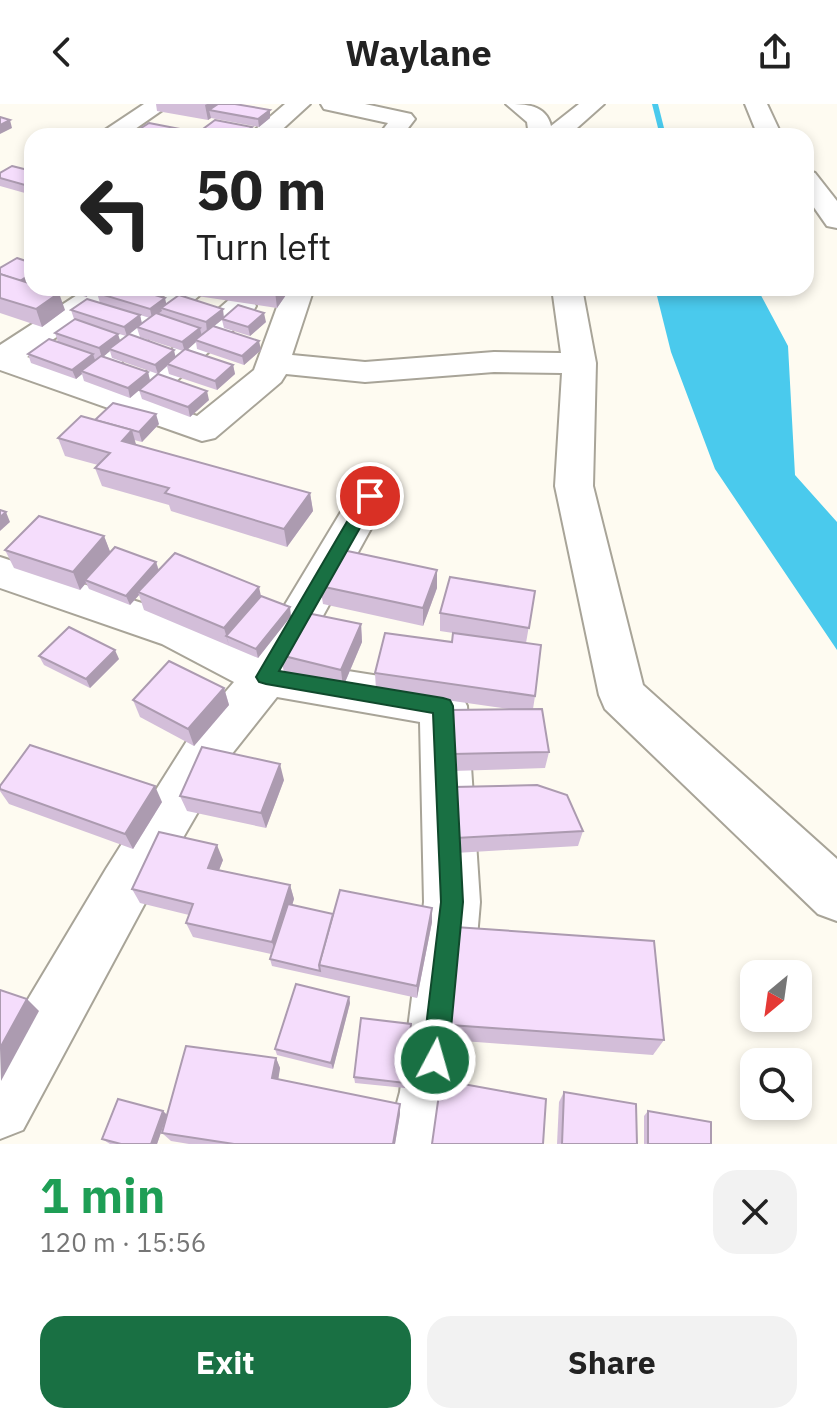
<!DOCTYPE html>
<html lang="en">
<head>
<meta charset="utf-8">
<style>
	:root { --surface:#fff; --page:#f2f2f2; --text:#222; --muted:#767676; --accent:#197043 }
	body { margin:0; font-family:"IBM Plex Sans",sans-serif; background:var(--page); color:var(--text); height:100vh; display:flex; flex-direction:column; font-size:30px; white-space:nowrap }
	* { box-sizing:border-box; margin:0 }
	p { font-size:26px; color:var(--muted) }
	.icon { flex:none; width:44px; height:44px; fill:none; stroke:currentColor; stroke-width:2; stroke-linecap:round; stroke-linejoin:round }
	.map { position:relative; height:1040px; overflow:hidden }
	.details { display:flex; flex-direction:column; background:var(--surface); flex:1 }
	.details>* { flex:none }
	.hud { position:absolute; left:24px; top:24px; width:790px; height:168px; border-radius:24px; box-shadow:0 4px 12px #0003; background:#fff; color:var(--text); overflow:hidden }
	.needle { width:52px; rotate:209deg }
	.tools { position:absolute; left:740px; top:856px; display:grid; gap:16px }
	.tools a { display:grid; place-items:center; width:72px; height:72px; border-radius:16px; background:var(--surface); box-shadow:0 4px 12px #0003; font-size:40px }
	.pin { position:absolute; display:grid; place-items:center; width:68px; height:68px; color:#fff; margin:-34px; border:4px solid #fff; border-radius:50%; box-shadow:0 2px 8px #0007 }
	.me { position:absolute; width:88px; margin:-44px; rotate:6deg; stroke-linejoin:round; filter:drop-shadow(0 0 6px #0008) }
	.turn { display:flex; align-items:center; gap:28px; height:168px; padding:0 40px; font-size:36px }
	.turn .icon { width:104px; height:104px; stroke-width:2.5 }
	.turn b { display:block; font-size:56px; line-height:68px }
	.round { display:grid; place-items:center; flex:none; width:84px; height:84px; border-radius:24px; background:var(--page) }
	.overview { display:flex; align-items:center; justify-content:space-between; height:136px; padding:0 40px }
	h1 { font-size:48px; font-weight:700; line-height:60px; color:#1e9e55 }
	.primary-button { display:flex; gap:16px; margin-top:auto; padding:16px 40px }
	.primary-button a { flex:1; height:92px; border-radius:24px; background:var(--accent); color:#fff; font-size:32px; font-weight:700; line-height:92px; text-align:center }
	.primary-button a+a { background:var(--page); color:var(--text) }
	header { display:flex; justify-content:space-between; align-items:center; height:104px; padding:0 40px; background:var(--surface); font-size:36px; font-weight:700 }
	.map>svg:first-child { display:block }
	.water { fill:#4acaed }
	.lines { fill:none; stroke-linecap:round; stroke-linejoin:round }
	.stream { fill:#4acaed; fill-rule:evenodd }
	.minor-casing { stroke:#a8a498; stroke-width:4 }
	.minor { fill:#fff; fill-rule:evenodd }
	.wall { fill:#d3bed9; fill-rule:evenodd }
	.shaded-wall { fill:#ac9bb0 }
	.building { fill:#f5ddfc; stroke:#ac9bb0; stroke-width:2 }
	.route { fill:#197043; stroke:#10492c; stroke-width:2 }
</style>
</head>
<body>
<header><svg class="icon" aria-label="back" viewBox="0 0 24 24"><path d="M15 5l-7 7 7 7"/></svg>Waylane<svg class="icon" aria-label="share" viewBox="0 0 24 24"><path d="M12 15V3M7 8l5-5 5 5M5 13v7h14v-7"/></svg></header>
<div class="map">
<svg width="837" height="1040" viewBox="0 0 837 1040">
	<rect width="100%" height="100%" fill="#fefbf1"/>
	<!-- water -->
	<polygon class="water" points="655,184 757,184 788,242 795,371 837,418 837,546 715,365 671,248"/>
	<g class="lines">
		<!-- stream -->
		<polygon class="stream" points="652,0 658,0 666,32 660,32"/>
		<defs>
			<g id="minor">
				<polygon points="144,0 171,0 125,32 96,32"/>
				<polygon points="285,0 310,0 275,32 248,32"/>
				<polygon points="321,0 365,0 411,10 415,15 402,32 378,32 388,19 324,5"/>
				<path d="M506,0C524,0 546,0 551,22L579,0H604L568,32H529L527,18Z"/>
				<polygon points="745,0 767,0 782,32 758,32"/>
				<polygon points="806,66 815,69 837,97 837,124 827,122 806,92"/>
				<polygon points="88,184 124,184 120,190 27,253 69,268 174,185 194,184 200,191 98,278 124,287 230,195 241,193 252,195 256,202 252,209 154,297 197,312 254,266 284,184 314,184 292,251 365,258 494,248 561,249 552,184 582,184 596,259 593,382 643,581 837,755 837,817 818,810 605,605 599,591 555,382 562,269 494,268 365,278 286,270 281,278 215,334 202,337 0,266 0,241"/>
				<polygon points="370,379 384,383 389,392 297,559 443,582 460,588 467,602 480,798 464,988 452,1040 386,1040 400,988 424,798 420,618 277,593 231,651 144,801 23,1026 0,1035 0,942 106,765 197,621 234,578 162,540 0,484 0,453 194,516 257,547 356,383"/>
			</g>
		</defs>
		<!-- minor casing -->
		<use href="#minor" class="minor-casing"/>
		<!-- minor -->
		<use href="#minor" class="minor"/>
	</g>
	<!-- wall -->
	<g class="wall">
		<polygon points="156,0 235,0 270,6 270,14 259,23 211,14 208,16 157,7"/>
		<polygon points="203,25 253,31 252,32 136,32 135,28 204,30"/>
		<polygon points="32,67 32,91 0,82 0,69"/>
		<polygon points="0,164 32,184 65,206 42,223 0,209"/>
		<polygon points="60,184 99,184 86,193"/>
		<polygon points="143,184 288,184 288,188 277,204"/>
		<path d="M97,189L166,200L224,213L266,218L250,232L224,224L222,216L214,222L261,246L244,261L197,245L196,238L187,245L233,261L235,270L217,286L169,270L167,262L158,270L112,254L110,247L103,252L148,268L150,276L209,296L190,313L142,295L139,286L130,294L84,277L82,270L76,275L31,259L28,250L58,238L55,229L74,215L71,206L100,199ZM140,211L150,214L142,220ZM137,224L140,233L183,247L176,253L129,230ZM106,226L126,232L120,237Z"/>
		<polygon points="95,316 159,320 142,338 134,336 136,341 310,389 313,407 287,443 171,407 169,401 102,382 95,364 98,361 65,352 58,334"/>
		<polygon points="104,432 110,448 156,458 159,466 261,492 291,512 258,554 144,506 139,491 130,501 89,485 86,479 80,486 14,464 5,446"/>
		<polygon points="437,466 437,484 423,522 323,500 320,482"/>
		<polygon points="535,487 526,539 535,592 533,605 549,648 545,664 452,667 450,623 450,606 509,605 376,586 375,569 452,538 453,529 440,527 440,509"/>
		<polygon points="361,520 362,538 343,583 284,568 280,551"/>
		<polygon points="39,552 119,555 90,584 44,561"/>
		<polygon points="224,584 229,601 194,642 140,613 133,596"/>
		<polygon points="284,676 266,724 187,707 180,692"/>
		<polygon points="0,682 162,698 133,745 9,700 0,687"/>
		<polygon points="454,683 583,727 578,742 455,749 454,699"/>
		<polygon points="223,756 219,766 290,781 294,795 292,801 333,810 432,818 417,894 272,862 270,855 271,850 193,833 186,819 189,811 140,799 132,785"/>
		<polygon points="455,823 664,936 653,951 449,936"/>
		<polygon points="349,893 350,899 333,965 277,951 275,945"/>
		<polygon points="411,926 405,984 355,979 354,973"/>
		<polygon points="276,954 280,964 278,975 400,1010 395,1040 189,1040 171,1037 162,1029 164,1020 157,1040 110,1040 102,1035 163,1007 167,1011"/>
		<polygon points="564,988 637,1040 557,1040 559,998"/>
		<polygon points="648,1007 711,1040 644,1040 644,1012"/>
	</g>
	<!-- shaded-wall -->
	<g class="shaded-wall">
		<polygon points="207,0 219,0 209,6 211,14 208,16 205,1"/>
		<polygon points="270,6 270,14 259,23 258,15"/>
		<polygon points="10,16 12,24 0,30 0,21"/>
		<polygon points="252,23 253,31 252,32 240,32"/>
		<polygon points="32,169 32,180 19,177"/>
		<polygon points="83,184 99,184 86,193"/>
		<polygon points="277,184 288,184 288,188 277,204 275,187"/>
		<polygon points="59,189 65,206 42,223 36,205"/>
		<polygon points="165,194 167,203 161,204 162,207 152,214 150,205"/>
		<polygon points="223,205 224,214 207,228 206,218"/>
		<polygon points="264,209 266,218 250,232 248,223"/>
		<polygon points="140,211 142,220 127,232 124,223"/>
		<polygon points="200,224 202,233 195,236 196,238 185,248 182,238"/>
		<polygon points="118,230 121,239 109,245 110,247 102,254 99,244"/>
		<polygon points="259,237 261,246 244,261 242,252"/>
		<polygon points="174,246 176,255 167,260 167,262 158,270 155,261"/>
		<polygon points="93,250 96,259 81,267 82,270 76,275 72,266"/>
		<polygon points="233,261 235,270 217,286 215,277"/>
		<polygon points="148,268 150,277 130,294 128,284"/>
		<polygon points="207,287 209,296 190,313 188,303"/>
		<polygon points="156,310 159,320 142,338 139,328"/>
		<polygon points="132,326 137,344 122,337"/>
		<polygon points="310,389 313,407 287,443 284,425"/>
		<polygon points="6,408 10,418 0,427 0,413"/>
		<polygon points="104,432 111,450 85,476 86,479 80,486 73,468"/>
		<polygon points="156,458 159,468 138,488 139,491 130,501 126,492"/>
		<polygon points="437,466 437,484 423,522 423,504"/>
		<polygon points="259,483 263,501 226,532 229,541 224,524"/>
		<polygon points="290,503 291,512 258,554 256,545"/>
		<polygon points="361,520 362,538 343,583 341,566"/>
		<polygon points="115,546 119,555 90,584 86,575"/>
		<polygon points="224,584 229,601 194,642 188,625"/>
		<polygon points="280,660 284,676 266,724 261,709"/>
		<polygon points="155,682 162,698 133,745 125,730"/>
		<polygon points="217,741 223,756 214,779 208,764"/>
		<polygon points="290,781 294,795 277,851 272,838"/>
		<polygon points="432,804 432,818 417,894 417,882"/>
		<polygon points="349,893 350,899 333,965 331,959"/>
		<polygon points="27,895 39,907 1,977 0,944"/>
		<polygon points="276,954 280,964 277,984 272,974"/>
		<polygon points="400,1000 400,1010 395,1040 393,1040"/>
		<polygon points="163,1007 167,1011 157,1040 151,1040"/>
	</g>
	<!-- building -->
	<g class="building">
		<polygon points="218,0 235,0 270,6 258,15 209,6"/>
		<polygon points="0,13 10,16 0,21"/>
		<polygon points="215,16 252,23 240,32 203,25"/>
		<polygon points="149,19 216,32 157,32 135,28"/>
		<polygon points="12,62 32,67 32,83 0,74 0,69"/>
		<polygon points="17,154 32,159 32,169 20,177 0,170 0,164"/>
		<polygon points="0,170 32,180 32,184 44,184 59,189 36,205 0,194"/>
		<polygon points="105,184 132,184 165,194 150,205 97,189"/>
		<polygon points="256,184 277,184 275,187"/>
		<polygon points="179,191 223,205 206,218 161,204"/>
		<polygon points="87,195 140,211 124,223 71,206"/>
		<polygon points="238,201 264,209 248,223 222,215"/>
		<polygon points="156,209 200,224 182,238 137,223"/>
		<polygon points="75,215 118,230 99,244 55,229"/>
		<polygon points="213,222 259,237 242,252 195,236"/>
		<polygon points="129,230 174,246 155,261 109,245"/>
		<polygon points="49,235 93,250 72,266 28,250"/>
		<polygon points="185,245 233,261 215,277 167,260"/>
		<polygon points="101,252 148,268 128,284 81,267"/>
		<polygon points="158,270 207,287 188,303 139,286"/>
		<polygon points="113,299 156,310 139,328 95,316"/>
		<polygon points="81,312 132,326 122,337 310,389 284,425 165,389 169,384 95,364 110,349 58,334"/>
		<polygon points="0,406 6,408 0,413"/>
		<polygon points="39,412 104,432 73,468 5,446"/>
		<polygon points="115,443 156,458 126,492 85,476"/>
		<polygon points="338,445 437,466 423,504 320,482"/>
		<polygon points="175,449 259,483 224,524 138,488"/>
		<polygon points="450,473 535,487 529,524 440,509"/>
		<polygon points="261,492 290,503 256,545 226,532"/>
		<polygon points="302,508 361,520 341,566 280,551"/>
		<polygon points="69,523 115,546 86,575 39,552"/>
		<polygon points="385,529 452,538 453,529 541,541 535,592 375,569"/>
		<polygon points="169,557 224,584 188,625 133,596"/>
		<polygon points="542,605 549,648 453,650 450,606"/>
		<polygon points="30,641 155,682 125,730 0,685 0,682"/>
		<polygon points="202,643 280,660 261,709 180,692"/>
		<polygon points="537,681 567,691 583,727 456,734 454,683"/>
		<polygon points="159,728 217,741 208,764 290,781 272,838 186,819 193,800 132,785"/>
		<polygon points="340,786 432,804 417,882 319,861"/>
		<polygon points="288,800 333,810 319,861 320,867 270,855"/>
		<polygon points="455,823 654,837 664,936 450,921"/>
		<polygon points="296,880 349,893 331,959 275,945"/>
		<polygon points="0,886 27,895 0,944"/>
		<polygon points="361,914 411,920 405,979 354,973"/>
		<polygon points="186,942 276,954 272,974 400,1000 393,1040 234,1040 162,1029"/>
		<polygon points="441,976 546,995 543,1040 432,1040"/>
		<polygon points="564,988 636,1000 637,1040 562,1040"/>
		<polygon points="118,995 163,1007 151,1040 121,1040 102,1035"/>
		<polygon points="648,1007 711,1018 711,1040 648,1040"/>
	</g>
	<!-- route -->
	<polygon class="route" points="370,387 378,392 279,567 443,594 450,596 453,602 463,798 448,956 444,965 435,969 426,965 422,956 441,798 433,609 266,580 259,578 256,573 362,392"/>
</svg>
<div class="tools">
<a><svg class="needle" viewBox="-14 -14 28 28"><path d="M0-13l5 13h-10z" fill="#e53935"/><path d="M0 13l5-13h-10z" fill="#767676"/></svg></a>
<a><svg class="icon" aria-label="search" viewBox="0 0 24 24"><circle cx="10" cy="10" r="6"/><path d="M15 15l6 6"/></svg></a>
</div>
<div class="pin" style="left:370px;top:392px;background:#d93025"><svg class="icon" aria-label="arrive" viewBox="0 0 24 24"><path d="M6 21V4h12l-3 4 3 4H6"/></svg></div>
<svg class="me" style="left:435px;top:956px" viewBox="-20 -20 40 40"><circle r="17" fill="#197043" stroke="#fff" stroke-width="3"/><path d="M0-11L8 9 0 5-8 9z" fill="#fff"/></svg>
<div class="hud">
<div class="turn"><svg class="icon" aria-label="left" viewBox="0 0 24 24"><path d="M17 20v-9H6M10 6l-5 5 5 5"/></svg><div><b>50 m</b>Turn left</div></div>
</div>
</div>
<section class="details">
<div class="overview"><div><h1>1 min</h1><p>120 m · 15:56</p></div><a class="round"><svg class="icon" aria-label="close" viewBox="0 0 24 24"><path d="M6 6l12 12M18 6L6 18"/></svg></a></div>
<div class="primary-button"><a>Exit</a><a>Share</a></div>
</section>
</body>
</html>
